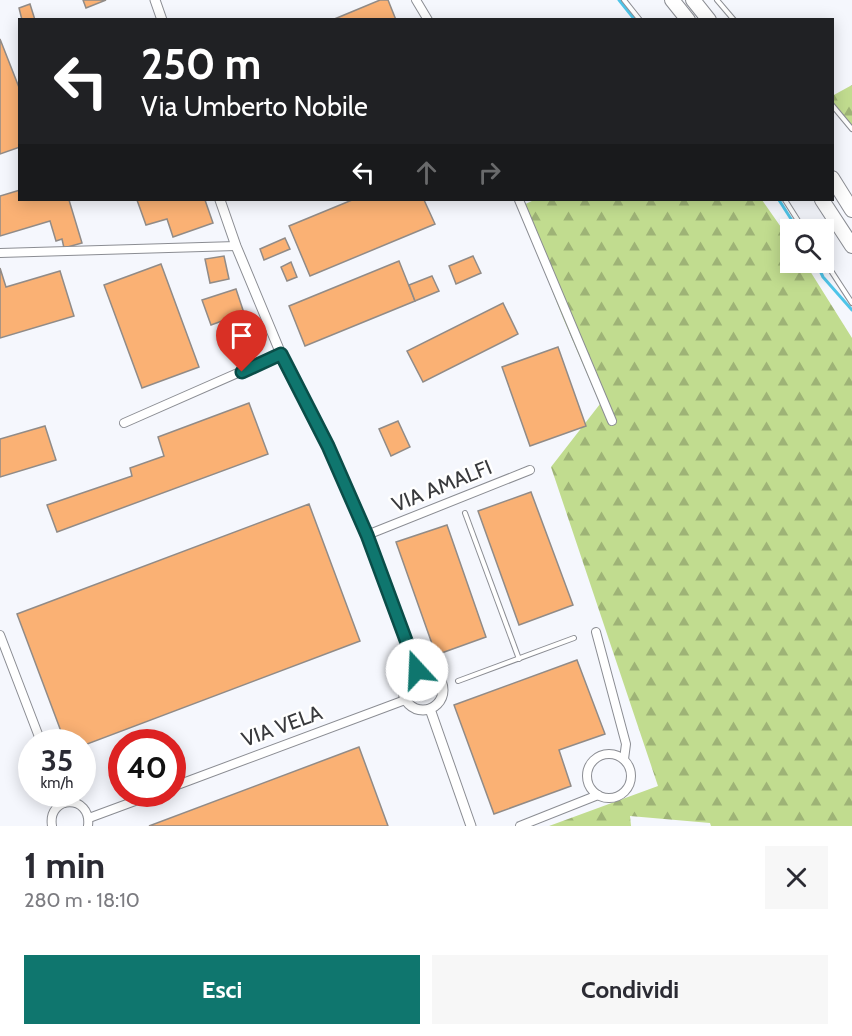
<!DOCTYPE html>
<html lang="it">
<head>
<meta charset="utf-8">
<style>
	:root { --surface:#fff; --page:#f7f7f7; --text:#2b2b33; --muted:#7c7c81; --accent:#0f766e }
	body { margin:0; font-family:Cabin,sans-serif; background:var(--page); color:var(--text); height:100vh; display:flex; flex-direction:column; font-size:22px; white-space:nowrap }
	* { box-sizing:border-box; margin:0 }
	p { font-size:20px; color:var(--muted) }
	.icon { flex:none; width:33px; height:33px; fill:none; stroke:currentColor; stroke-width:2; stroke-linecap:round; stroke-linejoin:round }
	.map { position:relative; height:826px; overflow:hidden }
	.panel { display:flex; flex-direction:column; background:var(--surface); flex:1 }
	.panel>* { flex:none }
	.banner { position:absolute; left:18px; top:18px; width:816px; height:183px; border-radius:0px; box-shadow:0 3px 15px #0003; background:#202124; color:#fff; overflow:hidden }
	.fabs { position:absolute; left:780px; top:219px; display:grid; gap:12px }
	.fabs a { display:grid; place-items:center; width:54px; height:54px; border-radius:0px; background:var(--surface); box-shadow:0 3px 15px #0003; font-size:30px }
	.speed { position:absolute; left:18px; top:729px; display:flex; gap:12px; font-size:30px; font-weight:700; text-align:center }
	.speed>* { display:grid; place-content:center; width:78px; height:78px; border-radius:50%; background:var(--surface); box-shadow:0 3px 15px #0003; line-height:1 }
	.speed small { font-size:15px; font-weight:400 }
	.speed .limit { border:9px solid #d22; background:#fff; color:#111 }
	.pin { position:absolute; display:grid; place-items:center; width:51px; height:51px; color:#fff; margin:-62px -26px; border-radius:50% 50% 50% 0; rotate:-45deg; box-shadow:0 0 6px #0007 }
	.pin .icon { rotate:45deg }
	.me { position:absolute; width:66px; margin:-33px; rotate:340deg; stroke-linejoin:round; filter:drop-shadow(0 0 4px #0008) }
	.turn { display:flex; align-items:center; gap:21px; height:126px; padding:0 24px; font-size:27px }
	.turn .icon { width:78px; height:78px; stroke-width:2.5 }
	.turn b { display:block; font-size:42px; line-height:51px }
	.lanes { display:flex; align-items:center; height:57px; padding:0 24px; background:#0003; justify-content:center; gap:30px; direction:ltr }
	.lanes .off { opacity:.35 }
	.round { display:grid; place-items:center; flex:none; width:63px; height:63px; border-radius:0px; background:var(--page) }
	.overview { display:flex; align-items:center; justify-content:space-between; height:102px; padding:0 24px }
	h1 { font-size:36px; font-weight:800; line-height:45px }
	.button { display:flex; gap:12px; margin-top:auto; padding:12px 24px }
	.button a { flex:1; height:69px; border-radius:0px; background:var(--accent); color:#fff; font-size:24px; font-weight:800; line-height:69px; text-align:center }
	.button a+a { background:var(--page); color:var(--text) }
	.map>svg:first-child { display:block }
	.forest { fill:url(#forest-firs) }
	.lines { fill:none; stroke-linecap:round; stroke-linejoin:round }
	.stream { stroke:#4fc5e9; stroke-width:3 }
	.building { fill:#fab174; stroke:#918b87; stroke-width:1.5 }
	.service-casing { stroke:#8b8d93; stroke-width:6 }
	.minor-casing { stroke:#8b8d93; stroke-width:10 }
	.tertiary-casing { stroke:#8b8d93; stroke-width:11 }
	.motorway-casing { stroke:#8b8d93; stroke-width:16 }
	.service { stroke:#fff; stroke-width:4 }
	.minor { stroke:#fff; stroke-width:8 }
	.tertiary { stroke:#fff; stroke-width:9 }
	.motorway { stroke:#fff; stroke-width:14 }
	.route-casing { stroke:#0a4d48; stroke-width:15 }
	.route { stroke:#0f766e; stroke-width:10 }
	.labels { text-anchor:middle; stroke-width:5; stroke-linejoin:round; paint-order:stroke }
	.street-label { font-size:21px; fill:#38393c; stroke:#fff }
</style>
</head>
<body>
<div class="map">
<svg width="852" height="826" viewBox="0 0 852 826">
	<defs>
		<pattern id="forest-firs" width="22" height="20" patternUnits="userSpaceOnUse" patternTransform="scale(1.5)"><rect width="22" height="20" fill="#c1dc8f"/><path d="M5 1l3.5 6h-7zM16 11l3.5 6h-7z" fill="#9eb376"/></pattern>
	</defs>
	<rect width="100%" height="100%" fill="#f5f7fd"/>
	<!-- forest -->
	<g class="forest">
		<polygon points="852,85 852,131 833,103 832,96"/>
		<polygon points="534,200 762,200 790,240 790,262 805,263 852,338 852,826 711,826 710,823 630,816 631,826 549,826 658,786 551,467 600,404 563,318 519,207"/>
	</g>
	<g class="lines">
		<!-- stream -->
		<g class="stream">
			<polyline points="619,0 635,20"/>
			<polyline points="779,200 798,230"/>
			<polyline points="816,262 823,277 852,310"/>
		</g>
	</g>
	<!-- building -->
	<g class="building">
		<polygon points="83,0 106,0 86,8"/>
		<polygon points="380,0 388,0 396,20 332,20"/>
		<polygon points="30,4 35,20 22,20 19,8"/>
		<polygon points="0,39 20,90 20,147 0,154"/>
		<polygon points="20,190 20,200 69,200 82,243 64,248 62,239 56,241 50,221 0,236 0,196"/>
		<polygon points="137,200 205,200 213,223 173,237 167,219 146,225"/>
		<polygon points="352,200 424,200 435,224 310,276 289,226"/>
		<polygon points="285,238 290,249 264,260 260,249"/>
		<polygon points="224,256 229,279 210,283 205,259"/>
		<polygon points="473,256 481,273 456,284 449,266"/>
		<polygon points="399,261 415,301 305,346 289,306"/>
		<polygon points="291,262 297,277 287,281 281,267"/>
		<polygon points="161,264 199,367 142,388 104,285"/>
		<polygon points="0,268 6,287 60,271 74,316 0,338"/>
		<polygon points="432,276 439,291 415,301 409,285"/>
		<polygon points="236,289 244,313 211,325 202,300"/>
		<polygon points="503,303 518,334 423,382 407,351"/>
		<polygon points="558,347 586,426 530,446 502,367"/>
		<polygon points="249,403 268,454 57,532 47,505 132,476 130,468 164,456 158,437"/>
		<polygon points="398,421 410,447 391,456 379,429"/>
		<polygon points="45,426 56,460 0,477 0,439"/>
		<polygon points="531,492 573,605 519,625 478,511"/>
		<polygon points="309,504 360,641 82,746 82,742 65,742 17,614"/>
		<polygon points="447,525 486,637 436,655 396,542"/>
		<polygon points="577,660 605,734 559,750 571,786 494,814 454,705"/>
		<polygon points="359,747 388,826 149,826"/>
	</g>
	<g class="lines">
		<defs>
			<g id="service">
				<polyline points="624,0 640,20"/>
				<polyline points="717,0 734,20"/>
				<polyline points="832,105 852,129"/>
				<polyline points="785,200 804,230"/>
				<polyline points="824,260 852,303"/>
				<polyline points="465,513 519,659"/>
				<polyline points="458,681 574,638"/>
			</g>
			<g id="minor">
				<polyline points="416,0 428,20"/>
				<polyline points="519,200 612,421"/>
				<polyline points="0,253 236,246"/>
				<polyline points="124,423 281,354"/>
				<polyline points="367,535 530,470"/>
				<polyline points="596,632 626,744 624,759"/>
				<polyline points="0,635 41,742"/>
				<circle cx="609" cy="776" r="22"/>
				<polyline points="172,787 405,700"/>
				<polyline points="61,794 64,803"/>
				<polyline points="89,818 154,794"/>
				<path d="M52,826C47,795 92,794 88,826"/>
				<polyline points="520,826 598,795"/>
			</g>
			<g id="tertiary">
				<polyline points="155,0 162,20"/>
				<polyline points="220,200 236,246 281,354 328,446 367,535 417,670"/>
				<circle cx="423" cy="690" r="20"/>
				<polyline points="430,709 471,826"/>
			</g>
			<g id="motorway">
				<polyline points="672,0 688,20"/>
				<polyline points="693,0 709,20"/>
				<polyline points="832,178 852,210"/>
				<polyline points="822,200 852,246"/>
			</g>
		</defs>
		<!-- service casing -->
		<use href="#service" class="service-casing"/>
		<!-- minor casing -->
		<use href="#minor" class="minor-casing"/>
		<!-- tertiary casing -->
		<use href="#tertiary" class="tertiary-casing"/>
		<!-- motorway casing -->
		<use href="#motorway" class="motorway-casing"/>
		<!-- service -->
		<use href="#service" class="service"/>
		<!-- minor -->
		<use href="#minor" class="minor"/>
		<!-- tertiary -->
		<use href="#tertiary" class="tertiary"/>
		<!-- motorway -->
		<use href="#motorway" class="motorway"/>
	</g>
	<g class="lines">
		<defs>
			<polyline id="route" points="242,372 281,354 328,446 367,535 417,670"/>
		</defs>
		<!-- route casing -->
		<use href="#route" class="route-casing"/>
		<!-- route -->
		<use href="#route" class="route"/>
	</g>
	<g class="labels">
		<!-- street labels -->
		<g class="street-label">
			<text transform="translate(442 486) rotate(-22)" y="7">VIA AMALFI</text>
			<text transform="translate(282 726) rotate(-20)" y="7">VIA VELA</text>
		</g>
	</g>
</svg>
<div class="fabs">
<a><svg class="icon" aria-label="search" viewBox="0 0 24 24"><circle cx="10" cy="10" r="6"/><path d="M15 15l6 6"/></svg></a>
</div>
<div class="speed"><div>35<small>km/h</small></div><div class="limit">40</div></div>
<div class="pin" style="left:242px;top:372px;background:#d93025"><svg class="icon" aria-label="arrive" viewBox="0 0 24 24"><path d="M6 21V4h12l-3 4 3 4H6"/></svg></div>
<svg class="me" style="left:417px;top:670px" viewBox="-20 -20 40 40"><circle r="19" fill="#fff"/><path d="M0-13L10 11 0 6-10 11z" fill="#0f766e"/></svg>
<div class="banner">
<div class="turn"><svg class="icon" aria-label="left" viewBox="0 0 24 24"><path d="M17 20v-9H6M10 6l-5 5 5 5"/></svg><div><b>250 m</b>Via Umberto Nobile</div></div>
<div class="lanes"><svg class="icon" aria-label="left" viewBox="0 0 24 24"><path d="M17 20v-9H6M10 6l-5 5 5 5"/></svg><svg class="icon off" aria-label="ahead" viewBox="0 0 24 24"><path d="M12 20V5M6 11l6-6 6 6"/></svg><svg class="icon off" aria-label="right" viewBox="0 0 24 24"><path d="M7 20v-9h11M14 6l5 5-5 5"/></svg></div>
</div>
</div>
<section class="panel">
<div class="overview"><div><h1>1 min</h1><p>280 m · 18:10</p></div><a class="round"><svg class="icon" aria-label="close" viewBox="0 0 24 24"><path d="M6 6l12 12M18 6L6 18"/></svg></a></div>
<div class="button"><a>Esci</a><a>Condividi</a></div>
</section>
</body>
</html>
